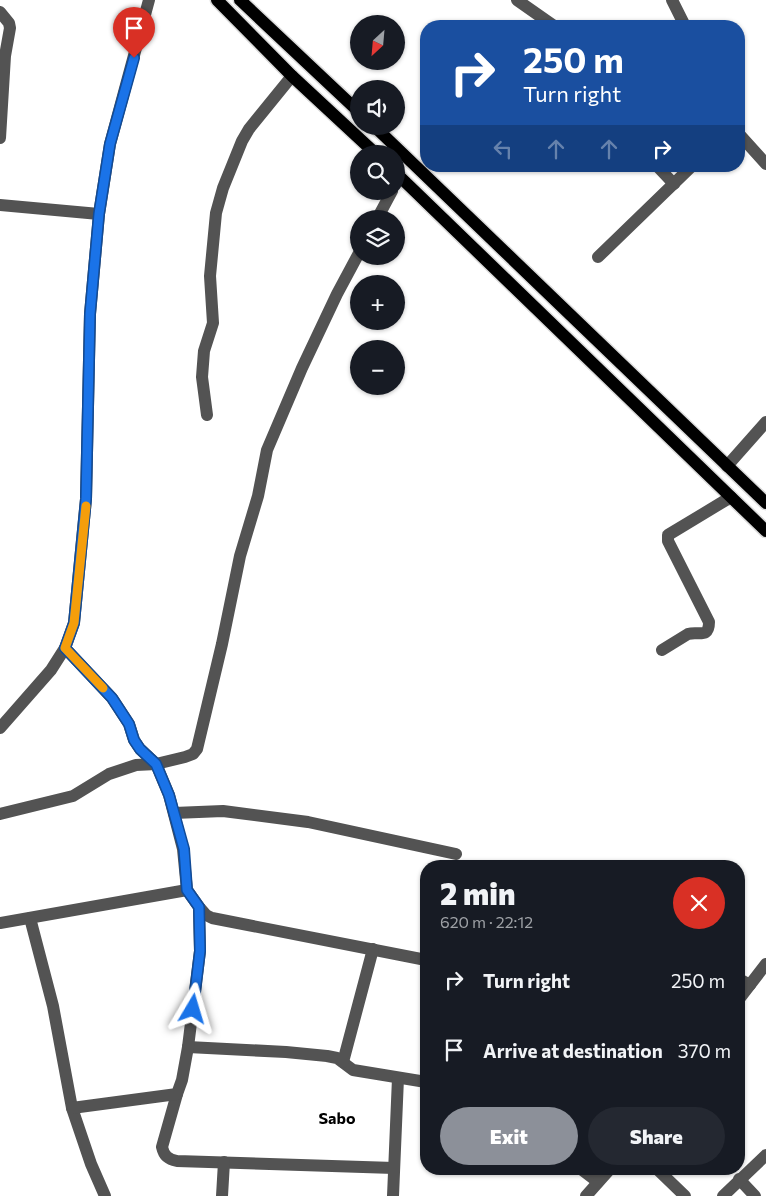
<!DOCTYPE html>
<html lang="en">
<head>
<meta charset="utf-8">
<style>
	:root { --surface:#171b24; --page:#242831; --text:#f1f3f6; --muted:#9ea1a6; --accent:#8c9099 }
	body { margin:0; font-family:Commissioner,sans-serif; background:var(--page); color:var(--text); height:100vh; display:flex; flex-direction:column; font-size:19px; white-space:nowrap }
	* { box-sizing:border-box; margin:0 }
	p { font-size:16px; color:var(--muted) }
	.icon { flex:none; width:28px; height:28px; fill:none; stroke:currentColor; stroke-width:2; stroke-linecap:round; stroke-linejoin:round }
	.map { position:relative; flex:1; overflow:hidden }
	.sheet { position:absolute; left:420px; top:860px; width:325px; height:315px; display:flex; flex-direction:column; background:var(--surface); border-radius:20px; box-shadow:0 1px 4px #0004 }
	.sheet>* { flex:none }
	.hud { position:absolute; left:420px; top:20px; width:325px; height:152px; border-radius:20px; box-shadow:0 1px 4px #0004; background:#1a4fa0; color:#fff; overflow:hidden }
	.needle { width:32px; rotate:206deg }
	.controls { position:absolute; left:350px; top:15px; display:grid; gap:10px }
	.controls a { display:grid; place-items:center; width:55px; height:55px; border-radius:50%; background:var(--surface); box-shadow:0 1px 4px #0004; font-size:25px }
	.pin { position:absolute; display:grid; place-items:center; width:42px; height:42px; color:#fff; margin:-51px -21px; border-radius:50% 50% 50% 0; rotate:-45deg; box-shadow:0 0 5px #0007 }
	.pin .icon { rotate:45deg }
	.me { position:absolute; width:55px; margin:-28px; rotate:7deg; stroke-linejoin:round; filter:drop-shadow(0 0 4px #0008) }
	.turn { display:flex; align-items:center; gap:18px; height:105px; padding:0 20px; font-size:22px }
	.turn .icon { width:65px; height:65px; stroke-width:2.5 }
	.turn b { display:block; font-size:35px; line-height:42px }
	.lanes { display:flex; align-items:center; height:48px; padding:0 20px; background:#0003; justify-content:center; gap:25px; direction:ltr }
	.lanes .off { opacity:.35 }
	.round { display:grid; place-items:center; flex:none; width:52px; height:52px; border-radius:26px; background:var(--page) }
	.overview { display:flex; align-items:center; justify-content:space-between; height:85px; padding:0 20px }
	h1 { font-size:30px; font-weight:800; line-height:38px }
	.primary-button { display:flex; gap:10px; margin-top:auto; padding:10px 20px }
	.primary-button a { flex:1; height:58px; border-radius:30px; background:var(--accent); color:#fff; font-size:20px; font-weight:800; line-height:58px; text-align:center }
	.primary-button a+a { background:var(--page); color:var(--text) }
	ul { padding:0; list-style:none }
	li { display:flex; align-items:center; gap:15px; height:70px; padding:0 20px }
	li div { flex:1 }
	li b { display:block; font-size:19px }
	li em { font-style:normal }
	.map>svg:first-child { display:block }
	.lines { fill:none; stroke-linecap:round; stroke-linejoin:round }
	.major-casing { stroke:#dbdbdb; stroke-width:15 }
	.minor { stroke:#535353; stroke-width:12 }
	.major { stroke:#000; stroke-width:12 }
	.route-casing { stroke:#114b97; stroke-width:12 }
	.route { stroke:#1a73e8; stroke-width:9 }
	.slow { stroke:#f59e0b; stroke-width:9 }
	.labels { text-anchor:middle; stroke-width:5; stroke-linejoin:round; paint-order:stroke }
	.quarter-label { font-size:16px; font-weight:bold; fill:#000; stroke:#fff }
</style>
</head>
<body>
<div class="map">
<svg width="766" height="1196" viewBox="0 0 766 1196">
	<rect width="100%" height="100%" fill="#fff"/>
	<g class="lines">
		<defs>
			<g id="major">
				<polyline points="217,0 292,76 376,154"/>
				<polyline points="240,0 359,112"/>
				<polyline points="374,126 766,503"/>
				<polyline points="396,173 766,531"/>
			</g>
		</defs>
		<!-- major casing -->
		<use href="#major" class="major-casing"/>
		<!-- minor -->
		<g class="minor">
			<polyline points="517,0 554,26"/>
			<polyline points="672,0 685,26"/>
			<polyline points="0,12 9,23 10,28 5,56 0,138"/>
			<polyline points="739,134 766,164"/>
			<polyline points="657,166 674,184"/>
			<polyline points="0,205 99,214"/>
			<polyline points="377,219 392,191"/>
			<polyline points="598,257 692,166"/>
			<polyline points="207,415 202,377 204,351 213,323 210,276 216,213 223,188 242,141 249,129 292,76"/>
			<polyline points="727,466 766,422"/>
			<polyline points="65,648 112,698 129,724 134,740 140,749 156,764 169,795 183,849 187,890 199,907 206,915 212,918 426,960"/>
			<path d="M662,650L688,634C698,631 709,639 709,622L668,541V535L731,497"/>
			<polyline points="0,728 51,670 65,648 74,623 86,499 90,314 99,214 110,144 149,0"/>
			<polyline points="174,813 223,811 308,822 456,854"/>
			<polyline points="0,814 73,796 109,774 136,765 156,764 185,757 193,754 197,749 222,644 240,556 258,496 267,450 302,368 337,294 359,253"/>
			<polyline points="30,918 53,1006 72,1108 91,1164 105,1196"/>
			<polyline points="0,923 187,890"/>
			<polyline points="739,979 750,985"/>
			<polyline points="739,999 766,964"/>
			<polyline points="188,1047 286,1052 327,1056 337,1058 353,1070 426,1082"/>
			<polyline points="343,1062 373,949"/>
			<path d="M177,1094L162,1147C164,1156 168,1159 177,1161L394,1168"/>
			<polyline points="72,1108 177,1094 182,1080 188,1047 200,951 199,907"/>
			<polyline points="581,1169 598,1182"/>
			<polyline points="657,1169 685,1196"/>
			<polyline points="739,1179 755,1196"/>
			<polyline points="222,1196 224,1162"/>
			<polyline points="393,1196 398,1078"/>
			<polyline points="586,1196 610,1169"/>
			<polyline points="723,1196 766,1155"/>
		</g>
		<!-- major -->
		<use href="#major" class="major"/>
	</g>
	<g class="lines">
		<defs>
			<polyline id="route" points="134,58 110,144 99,214 90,314 86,499 74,623 65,648 112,698 129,724 134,740 140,749 156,764 169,795 184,849 187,890 199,907 200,951 193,1009"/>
		</defs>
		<!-- route casing -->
		<use href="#route" class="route-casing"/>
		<!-- route -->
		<use href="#route" class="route"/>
		<!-- slow -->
		<polyline class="slow" points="86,506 74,623 65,648 103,688"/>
	</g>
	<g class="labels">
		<!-- quarter labels -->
		<g class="quarter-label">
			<text x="337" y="1124">Sabo</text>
		</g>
	</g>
</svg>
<div class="controls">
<a><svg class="needle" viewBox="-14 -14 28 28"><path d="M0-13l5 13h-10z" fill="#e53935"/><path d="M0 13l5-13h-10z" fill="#9ea1a6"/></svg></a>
<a><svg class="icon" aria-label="sound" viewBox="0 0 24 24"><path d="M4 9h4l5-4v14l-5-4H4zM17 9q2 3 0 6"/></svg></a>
<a><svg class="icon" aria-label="search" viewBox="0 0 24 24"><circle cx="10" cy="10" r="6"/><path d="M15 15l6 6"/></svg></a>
<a><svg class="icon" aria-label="layers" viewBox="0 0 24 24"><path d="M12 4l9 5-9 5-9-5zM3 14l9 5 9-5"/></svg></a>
<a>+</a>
<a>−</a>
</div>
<div class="pin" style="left:134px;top:58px;background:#d93025"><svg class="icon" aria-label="arrive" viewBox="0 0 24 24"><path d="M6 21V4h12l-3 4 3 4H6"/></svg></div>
<svg class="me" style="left:193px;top:1009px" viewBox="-20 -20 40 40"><path d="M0-17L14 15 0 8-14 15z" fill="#1a73e8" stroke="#fff" stroke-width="4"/></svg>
<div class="hud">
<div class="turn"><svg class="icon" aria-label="right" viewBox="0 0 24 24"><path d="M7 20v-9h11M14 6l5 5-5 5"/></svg><div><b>250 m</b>Turn right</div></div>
<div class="lanes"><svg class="icon off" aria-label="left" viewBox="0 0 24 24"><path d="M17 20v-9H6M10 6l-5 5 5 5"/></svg><svg class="icon off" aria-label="ahead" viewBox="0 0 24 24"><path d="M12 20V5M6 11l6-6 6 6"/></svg><svg class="icon off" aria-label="ahead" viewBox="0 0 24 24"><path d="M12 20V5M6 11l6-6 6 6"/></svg><svg class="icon" aria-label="right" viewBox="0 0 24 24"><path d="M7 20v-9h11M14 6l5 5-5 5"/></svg></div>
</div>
<section class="sheet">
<div class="overview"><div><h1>2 min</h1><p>620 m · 22:12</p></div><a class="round" style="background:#d93025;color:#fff"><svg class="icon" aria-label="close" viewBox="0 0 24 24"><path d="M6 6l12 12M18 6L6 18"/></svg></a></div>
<ul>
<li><svg class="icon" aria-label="right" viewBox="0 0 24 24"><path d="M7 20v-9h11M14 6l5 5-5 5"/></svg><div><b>Turn right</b></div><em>250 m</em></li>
<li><svg class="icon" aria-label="arrive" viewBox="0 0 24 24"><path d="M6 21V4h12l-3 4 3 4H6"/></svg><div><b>Arrive at destination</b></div><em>370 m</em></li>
</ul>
<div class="primary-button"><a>Exit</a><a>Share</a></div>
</section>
</div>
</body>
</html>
